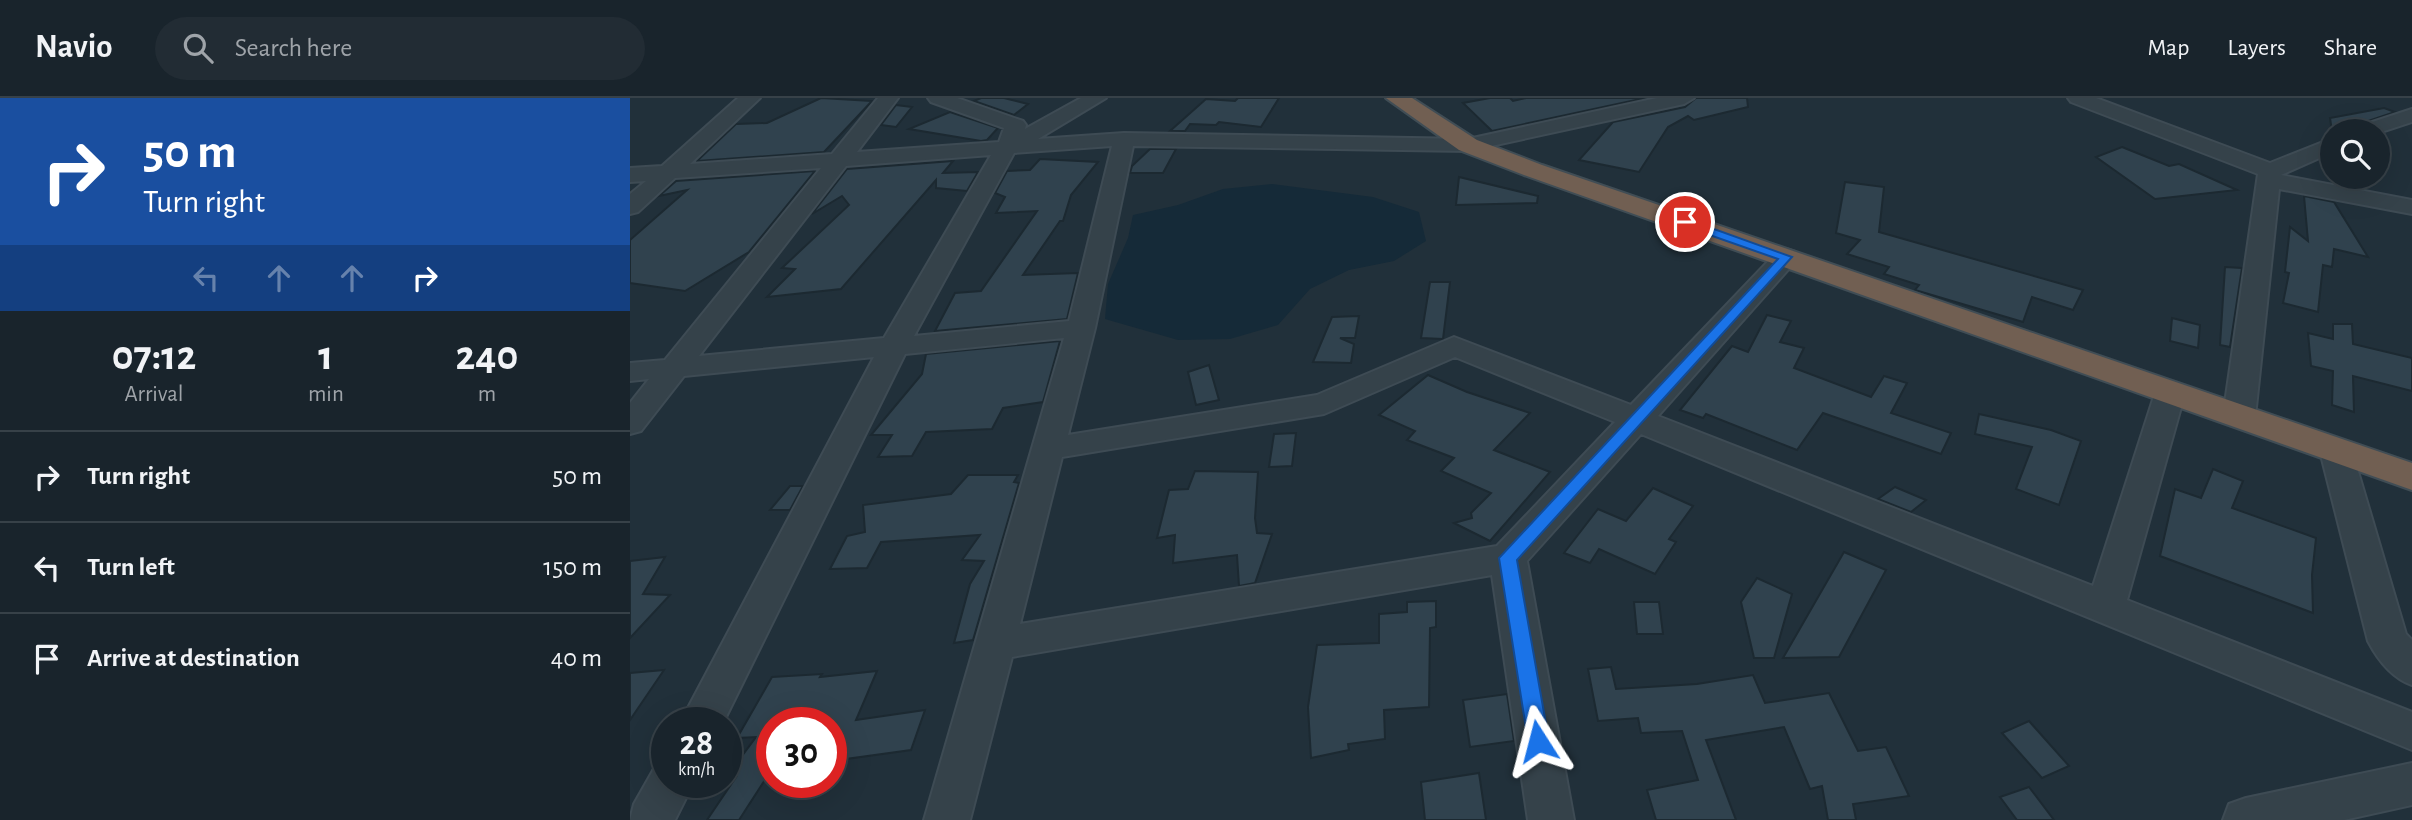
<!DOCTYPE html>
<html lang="en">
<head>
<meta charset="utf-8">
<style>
	:root { --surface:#19242c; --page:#222c34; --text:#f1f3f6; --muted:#9fa4a9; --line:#374148 }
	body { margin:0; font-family:"Alegreya Sans",sans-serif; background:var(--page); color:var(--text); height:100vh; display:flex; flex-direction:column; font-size:26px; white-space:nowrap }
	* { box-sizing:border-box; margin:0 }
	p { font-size:23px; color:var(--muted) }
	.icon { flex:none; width:38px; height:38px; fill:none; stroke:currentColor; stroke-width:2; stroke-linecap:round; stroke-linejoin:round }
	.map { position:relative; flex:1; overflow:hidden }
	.drawer { display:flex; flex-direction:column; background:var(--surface); width:630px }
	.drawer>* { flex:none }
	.hud { background:#1a4fa0; color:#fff; overflow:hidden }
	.fabs { position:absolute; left:1690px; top:21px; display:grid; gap:14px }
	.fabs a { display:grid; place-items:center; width:70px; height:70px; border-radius:50%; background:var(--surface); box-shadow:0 7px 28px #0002,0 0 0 2px var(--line); font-size:35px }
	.speed { position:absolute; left:21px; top:609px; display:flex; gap:14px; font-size:35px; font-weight:700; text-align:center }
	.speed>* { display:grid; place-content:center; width:91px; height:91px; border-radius:50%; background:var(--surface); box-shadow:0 7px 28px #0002,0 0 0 2px var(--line); line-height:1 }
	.speed small { font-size:18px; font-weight:400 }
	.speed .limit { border:10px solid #d22; background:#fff; color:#111 }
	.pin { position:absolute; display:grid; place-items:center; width:60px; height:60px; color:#fff; margin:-30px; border:4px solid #fff; border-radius:50%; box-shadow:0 2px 7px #0007 }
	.me { position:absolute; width:77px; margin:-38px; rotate:351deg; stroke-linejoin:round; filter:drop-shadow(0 0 5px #0008) }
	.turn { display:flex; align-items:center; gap:24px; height:147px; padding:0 28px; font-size:32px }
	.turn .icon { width:91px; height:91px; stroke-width:2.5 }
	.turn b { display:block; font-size:49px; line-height:60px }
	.lanes { display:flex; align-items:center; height:66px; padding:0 28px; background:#0003; justify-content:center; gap:35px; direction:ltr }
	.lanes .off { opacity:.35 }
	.eta { display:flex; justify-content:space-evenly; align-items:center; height:119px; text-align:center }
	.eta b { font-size:42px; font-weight:700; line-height:49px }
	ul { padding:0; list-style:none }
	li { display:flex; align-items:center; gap:21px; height:91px; padding:0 28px; border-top:2px solid var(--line) }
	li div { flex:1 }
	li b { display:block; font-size:26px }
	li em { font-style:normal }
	header { display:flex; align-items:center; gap:42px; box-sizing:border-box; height:98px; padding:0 35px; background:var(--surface); border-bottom:2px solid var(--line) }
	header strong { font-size:33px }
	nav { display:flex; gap:38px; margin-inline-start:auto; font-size:24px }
	.search { width:490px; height:63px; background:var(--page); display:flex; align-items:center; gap:18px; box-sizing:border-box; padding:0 24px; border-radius:38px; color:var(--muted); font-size:26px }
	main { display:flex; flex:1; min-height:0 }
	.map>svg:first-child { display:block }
	.water { fill:#152a38 }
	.building { fill:#30424e; stroke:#1c2931; stroke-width:2 }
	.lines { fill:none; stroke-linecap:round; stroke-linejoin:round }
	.minor-casing { stroke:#3e4b54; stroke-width:4 }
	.highway-casing { stroke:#404d55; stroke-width:4 }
	.minor { fill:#35424a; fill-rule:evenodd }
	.highway { fill:#715f52; fill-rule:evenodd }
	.route { fill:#1a73e8; stroke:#114b97; stroke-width:2 }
</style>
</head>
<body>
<header>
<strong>Navio</strong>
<div class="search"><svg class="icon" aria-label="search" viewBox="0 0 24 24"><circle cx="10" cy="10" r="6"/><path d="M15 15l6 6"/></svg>Search here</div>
<nav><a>Map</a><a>Layers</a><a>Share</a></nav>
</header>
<main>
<section class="drawer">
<div class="hud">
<div class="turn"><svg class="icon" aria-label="right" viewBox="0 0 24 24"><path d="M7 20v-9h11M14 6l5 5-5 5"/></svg><div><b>50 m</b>Turn right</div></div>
<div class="lanes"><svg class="icon off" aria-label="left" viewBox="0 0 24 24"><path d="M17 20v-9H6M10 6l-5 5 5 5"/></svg><svg class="icon off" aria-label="ahead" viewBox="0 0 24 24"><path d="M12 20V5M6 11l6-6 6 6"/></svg><svg class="icon off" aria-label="ahead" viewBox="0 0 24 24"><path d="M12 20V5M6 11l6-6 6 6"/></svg><svg class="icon" aria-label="right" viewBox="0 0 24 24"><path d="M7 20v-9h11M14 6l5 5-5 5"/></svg></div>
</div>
<div class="eta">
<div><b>07:12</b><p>Arrival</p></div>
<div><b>1</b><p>min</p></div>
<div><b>240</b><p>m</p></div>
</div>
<ul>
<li><svg class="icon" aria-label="right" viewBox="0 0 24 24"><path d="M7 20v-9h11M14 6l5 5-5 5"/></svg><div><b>Turn right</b></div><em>50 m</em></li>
<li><svg class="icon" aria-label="left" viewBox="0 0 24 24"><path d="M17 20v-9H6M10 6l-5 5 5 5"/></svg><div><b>Turn left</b></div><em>150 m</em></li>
<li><svg class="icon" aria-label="arrive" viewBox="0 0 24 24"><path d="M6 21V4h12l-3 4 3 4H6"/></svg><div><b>Arrive at destination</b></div><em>40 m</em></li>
</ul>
</section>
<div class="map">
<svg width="1782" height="722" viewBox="0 0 1782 722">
	<rect width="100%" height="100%" fill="#21303a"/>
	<!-- water -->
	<polygon class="water" points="642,86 743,99 789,114 796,143 764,163 719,172 680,191 648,227 600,241 548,242 475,221 478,186 498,140 503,117 548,107 593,91"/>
	<!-- building -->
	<g class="building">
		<polygon points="191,0 242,3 194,54 67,63 106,26 137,25"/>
		<polygon points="351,0 374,0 398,6 384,17 344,3"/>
		<polygon points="608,0 649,0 631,29 589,24 586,27 560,26 555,33 540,33 576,1 605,3"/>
		<polygon points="860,0 880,0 883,3 896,0 1015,0 862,33 833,5"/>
		<polygon points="1066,0 1117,0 1118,9 1064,22 1058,18 1038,29 1009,74 949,62 983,24 1055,9"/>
		<polygon points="266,7 282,9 266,29 251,27"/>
		<polygon points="1754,10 1765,14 1726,27 1722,33 1702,34 1700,20"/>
		<polygon points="320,14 368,30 357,42 351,43 279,31"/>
		<polygon points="1492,49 1539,68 1549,66 1607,92 1525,101 1466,59"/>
		<polygon points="520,51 546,51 533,75 500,75 502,68"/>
		<polygon points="410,61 468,64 441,97 433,123 430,123 393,177 448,175 437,221 305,233 325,195 351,193 407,113 366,115 375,99 365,95 377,73 400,72"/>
		<polygon points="323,63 313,75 348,74 337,93 306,90 306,82 211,191 137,199 165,171 152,170 219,107 212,98 182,116 217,71"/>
		<polygon points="185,73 119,154 55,193 0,185 0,142 57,92 29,98 46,83"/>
		<polygon points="829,79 908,98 907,105 826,107"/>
		<polygon points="1215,84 1254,89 1249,134 1453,192 1443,212 1402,199 1393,224 1285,192 1289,187 1254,176 1259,169 1217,156 1230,142 1206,135"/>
		<polygon points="1674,98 1704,104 1738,159 1704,151 1702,169 1693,167 1688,214 1653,205 1659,175 1655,174 1660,129 1678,143"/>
		<polygon points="1595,169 1612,170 1600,249 1590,247"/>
		<polygon points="800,184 820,184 813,241 791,240"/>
		<polygon points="1137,217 1161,223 1150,244 1174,250 1164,270 1241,299 1254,278 1277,285 1261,315 1321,335 1311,356 1193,315 1167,352 1076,316 1073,320 1050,312 1102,248 1118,254"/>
		<polygon points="729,218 725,240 710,240 724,246 721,265 683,264 702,219"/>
		<polygon points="1542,220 1570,227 1568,250 1540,243"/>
		<polygon points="1703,226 1722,226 1723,246 1782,260 1782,293 1723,278 1724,314 1702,307 1703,273 1681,268 1678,235 1703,241"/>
		<polygon points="430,243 413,304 373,310 362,331 296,334 282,358 248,359 262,337 241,337 292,276 296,256"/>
		<polygon points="579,267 589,302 566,307 558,274"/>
		<polygon points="798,277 837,294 900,315 864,352 920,374 860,443 824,425 842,420 841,415 861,395 811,373 824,360 777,342 785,333 749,317"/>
		<polygon points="1349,316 1421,332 1451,343 1429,407 1386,391 1402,349 1345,336"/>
		<polygon points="666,335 662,368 639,369 644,336"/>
		<polygon points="1583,371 1613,383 1602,410 1686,440 1682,477 1683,515 1530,458 1545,391 1571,400"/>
		<polygon points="565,373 628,374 625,420 627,435 642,436 625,485 609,488 607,457 543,465 545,437 527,440 539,392 558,391"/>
		<polygon points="338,377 388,377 384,384 389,385 343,542 324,545 340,486 354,463 332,462 350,437 251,444 237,470 200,471 217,438 235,434 233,407 321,396"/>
		<polygon points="160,388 173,388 160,412 140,412"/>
		<polygon points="1265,389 1296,402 1281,414 1248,401"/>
		<polygon points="1023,390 1063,408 1039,441 1046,444 1025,476 969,451 960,465 934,455 968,411 996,423"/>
		<polygon points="1214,454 1256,472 1209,559 1153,560"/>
		<polygon points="35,459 13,496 40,497 0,540 0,463"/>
		<polygon points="1127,480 1162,496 1144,560 1124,560 1111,504"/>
		<polygon points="806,503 806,529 800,530 799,609 754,612 755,641 718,646 719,652 681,660 678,609 687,547 749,545 749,516 777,514 777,504"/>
		<polygon points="1004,504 1029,504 1033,536 1007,536"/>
		<polygon points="981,569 986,591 1067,586 1123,577 1135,605 1199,595 1228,653 1256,649 1279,698 1223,706 1226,722 1198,722 1192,688 1180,691 1154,629 1076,642 1106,722 1026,722 1017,692 1068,682 1052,633 1011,635 1008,620 968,623 958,571"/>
		<polygon points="34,572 0,622 0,575"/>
		<polygon points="247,573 226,622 295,612 281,652 209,662 201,679 201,625 142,625 142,671 109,722 77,722 106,679 97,678 126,639 107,640 142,579 192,576 190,579"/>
		<polygon points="877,596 884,643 840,649 833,602"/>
		<polygon points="1399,623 1439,668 1412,680 1372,635"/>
		<polygon points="849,675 856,722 795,722 791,684"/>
		<polygon points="1399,689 1424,722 1387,722 1370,699"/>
	</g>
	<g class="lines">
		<defs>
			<g id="minor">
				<path d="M108,0H130L60,66L202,56L248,0H268L227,54L369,44L374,30L301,4L298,0H327L393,23L396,27L395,31L451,0H476L408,41L494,35L838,41L1027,0H1064L1054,6L838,53L503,48L465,230L438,337L687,297L824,239L1001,307L1147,154L1156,151L1165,154L1169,159L1165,164L1028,318L1463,488L1525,295L1529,288L1540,285L1551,288L1555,295L1497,502L1782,614V652L1011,336L897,463L944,722H898L862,477L382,559L340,722H294L434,240L275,256L93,625H50L244,259L54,278L11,333L0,336V305L19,281L0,283V265L35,262L191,70L45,80L8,114L0,116V96L16,83L0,84V70L32,68ZM482,48L439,223L284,238L384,55ZM361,57L254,240L69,258L216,68ZM825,259L985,324L867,448L390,526L432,359L694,316Z"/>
				<polygon points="1438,0 1466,0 1640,65 1703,40 1703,54 1651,77 1782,102 1782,116 1649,91 1625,319 1620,326 1609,329 1598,326 1593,319 1628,76 1441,4"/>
				<polygon points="1782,11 1782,24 1748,35 1724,33 1727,29"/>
				<path d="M1706,342L1718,345L1722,353L1776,536L1782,542V587C1762,580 1748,562 1738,543L1690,353L1694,345Z"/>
				<polygon points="37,665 37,684 64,684 45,722 0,722 4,706 25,669"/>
				<polygon points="1782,665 1782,707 1714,722 1593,722 1599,706 1616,700"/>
			</g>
			<polygon id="highway" points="756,0 782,0 847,42 912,67 1782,365 1782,392 894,77 829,52"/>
		</defs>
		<!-- minor casing -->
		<use href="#minor" class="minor-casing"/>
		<!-- highway casing -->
		<use href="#highway" class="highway-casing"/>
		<!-- minor -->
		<use href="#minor" class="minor"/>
		<!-- highway -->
		<use href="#highway" class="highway"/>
	</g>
	<!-- route -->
	<polygon class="route" points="1051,122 1059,122 1162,159 887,462 919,643 916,650 908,653 901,650 898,643 869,460 1148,161 1051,127"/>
</svg>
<div class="fabs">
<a><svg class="icon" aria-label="search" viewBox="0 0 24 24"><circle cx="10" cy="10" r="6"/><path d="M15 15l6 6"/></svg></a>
</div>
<div class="speed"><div>28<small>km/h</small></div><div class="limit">30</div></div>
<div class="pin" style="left:1055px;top:124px;background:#d93025"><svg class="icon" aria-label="arrive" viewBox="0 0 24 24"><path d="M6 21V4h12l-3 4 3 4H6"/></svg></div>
<svg class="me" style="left:908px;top:643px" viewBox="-20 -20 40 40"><path d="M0-17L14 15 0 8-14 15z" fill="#1a73e8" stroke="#fff" stroke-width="4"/></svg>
</div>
</main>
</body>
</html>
